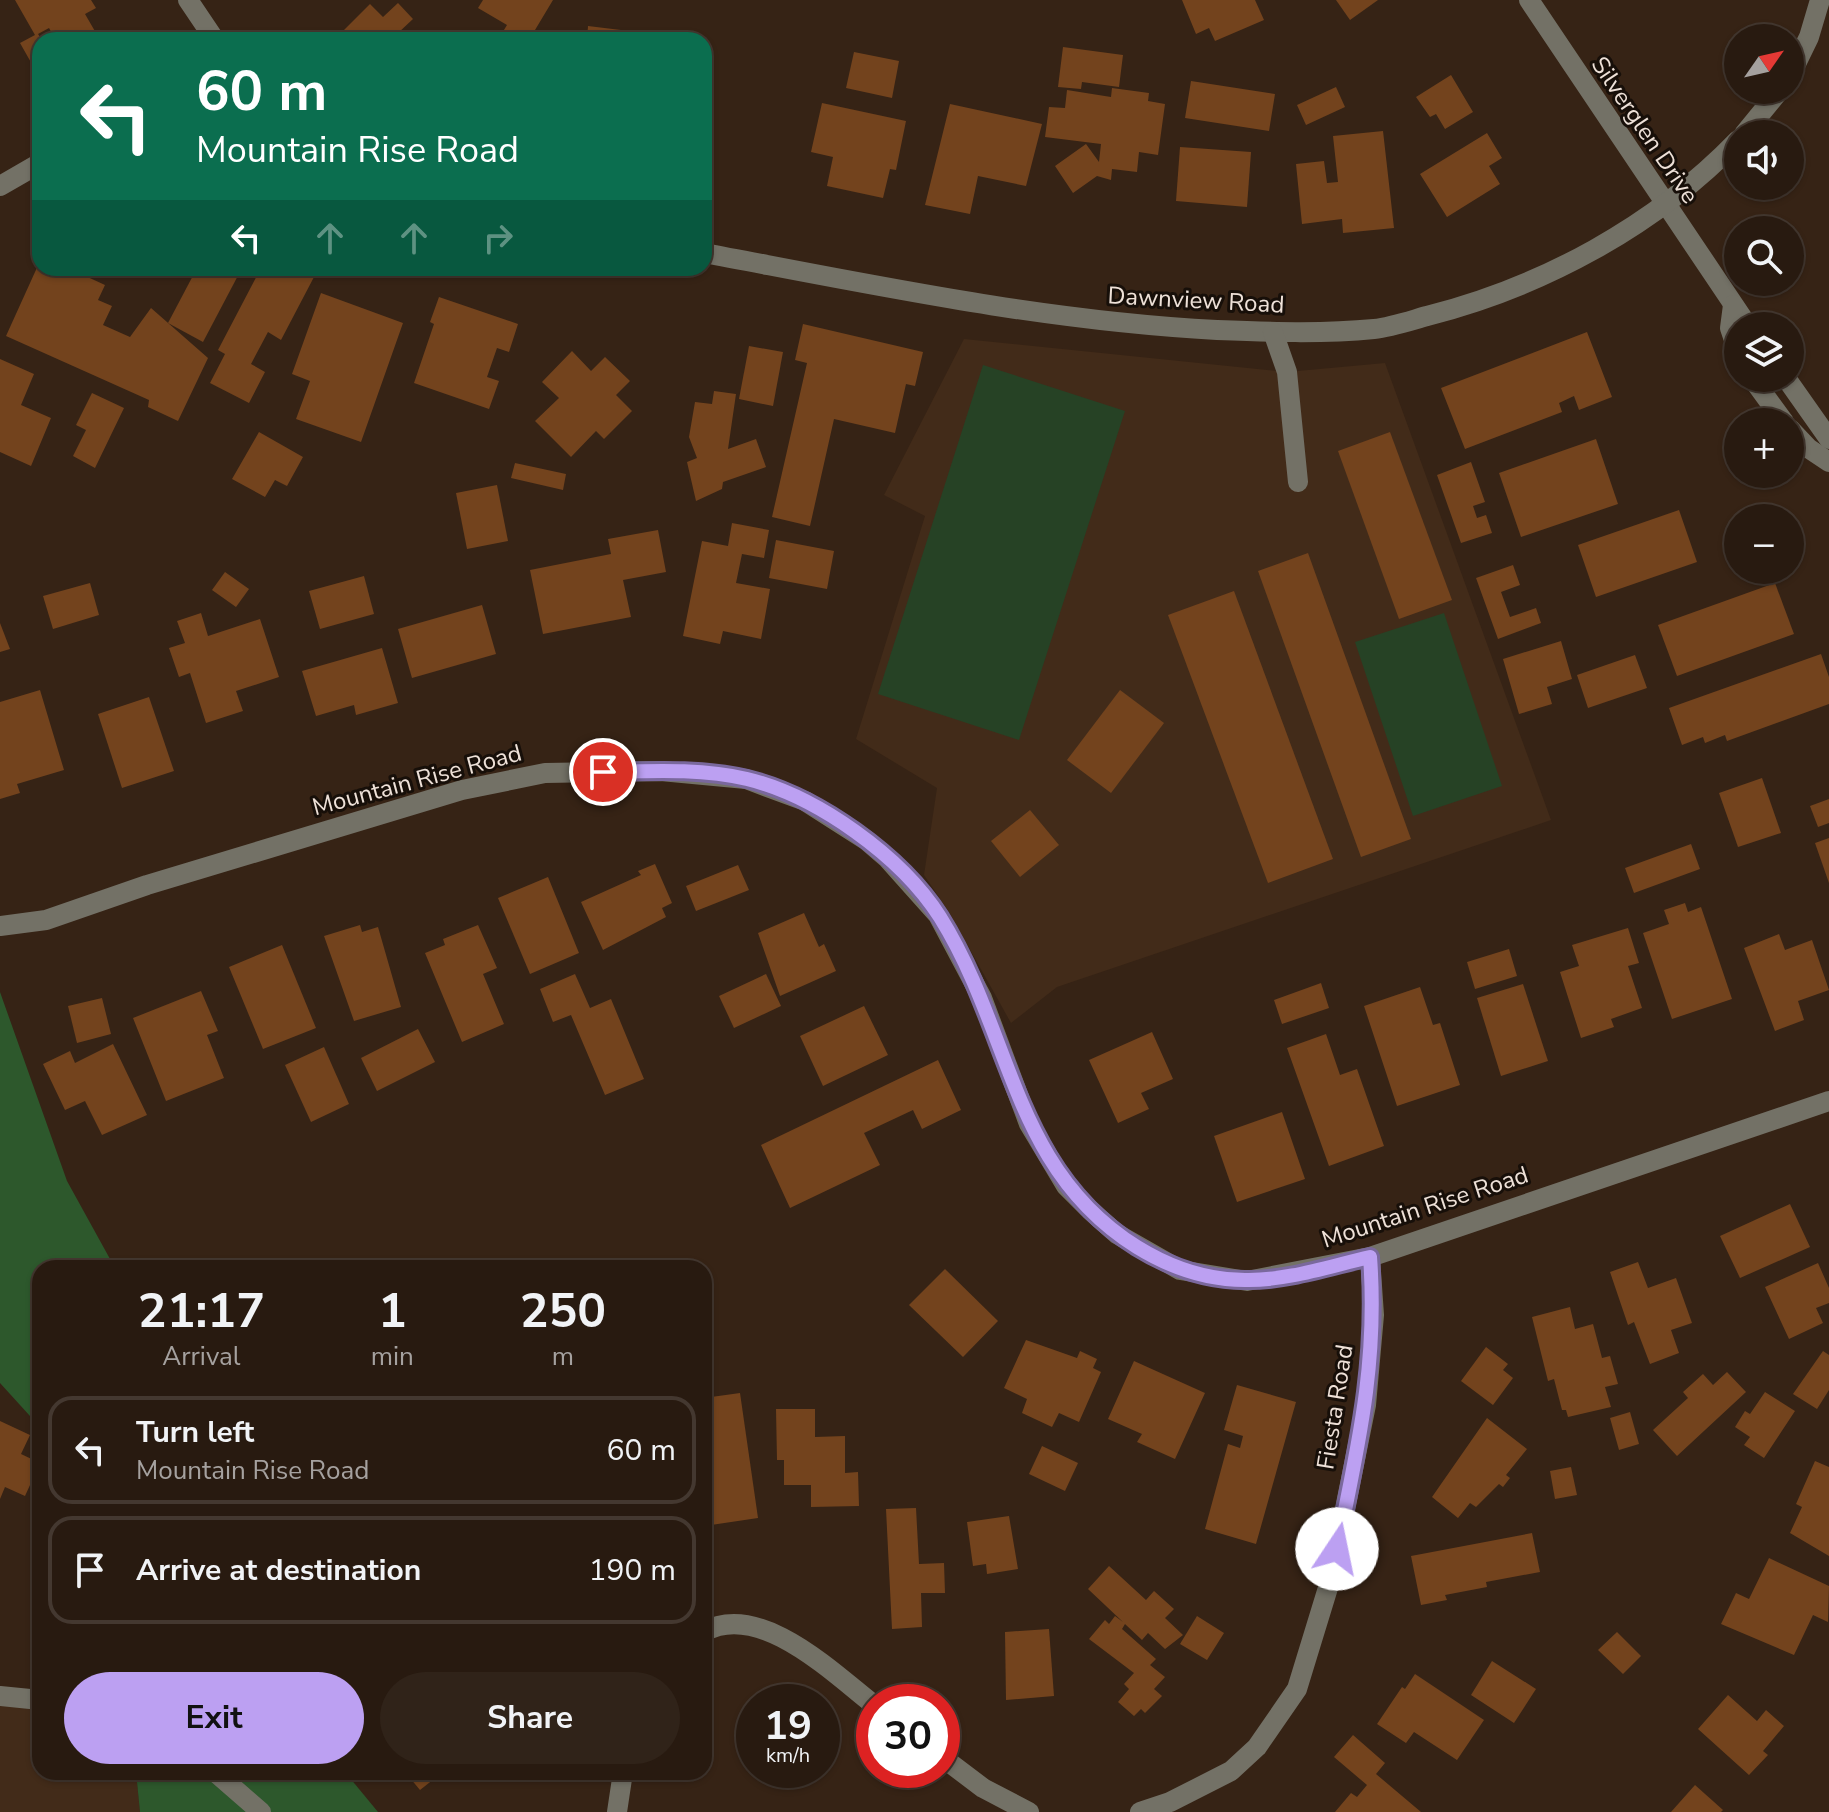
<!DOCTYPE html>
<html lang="en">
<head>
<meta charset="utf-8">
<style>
	:root { --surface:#281a10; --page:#302319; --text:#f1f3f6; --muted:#a5a19f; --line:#443830; --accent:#bca0f2 }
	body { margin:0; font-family:"Nunito Sans",sans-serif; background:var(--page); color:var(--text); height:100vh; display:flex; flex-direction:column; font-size:30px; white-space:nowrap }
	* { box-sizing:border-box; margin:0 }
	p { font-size:26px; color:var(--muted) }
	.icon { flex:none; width:44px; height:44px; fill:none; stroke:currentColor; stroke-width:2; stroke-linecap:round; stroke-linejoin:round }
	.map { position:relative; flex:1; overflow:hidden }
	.drawer { position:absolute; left:32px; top:1260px; width:680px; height:520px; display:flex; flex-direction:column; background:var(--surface); border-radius:24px; box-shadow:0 2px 6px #0004,0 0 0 2px var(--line) }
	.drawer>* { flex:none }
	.guide { position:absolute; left:32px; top:32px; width:680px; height:244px; border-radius:24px; box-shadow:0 2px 6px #0004,0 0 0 2px var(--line); background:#0b6e4f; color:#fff; overflow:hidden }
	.needle { width:52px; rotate:56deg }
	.controls { position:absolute; left:1724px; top:24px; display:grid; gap:16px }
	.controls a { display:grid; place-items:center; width:80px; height:80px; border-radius:50%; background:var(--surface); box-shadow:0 2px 6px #0004,0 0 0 2px var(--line); font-size:40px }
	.speed { position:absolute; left:736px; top:1684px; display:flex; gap:16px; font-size:40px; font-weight:700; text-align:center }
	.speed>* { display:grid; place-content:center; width:104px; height:104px; border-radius:50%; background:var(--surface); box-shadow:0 2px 6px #0004,0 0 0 2px var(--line); line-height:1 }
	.speed small { font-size:20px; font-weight:400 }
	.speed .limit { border:12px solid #d22; background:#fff; color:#111 }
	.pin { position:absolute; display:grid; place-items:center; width:68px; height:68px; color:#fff; margin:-34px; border:4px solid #fff; border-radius:50%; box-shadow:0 2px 8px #0007 }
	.me { position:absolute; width:88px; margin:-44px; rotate:11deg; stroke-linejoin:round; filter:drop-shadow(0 0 6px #0008) }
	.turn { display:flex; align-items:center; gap:28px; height:168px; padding:0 32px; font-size:36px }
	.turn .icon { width:104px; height:104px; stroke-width:2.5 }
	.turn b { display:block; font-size:56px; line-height:68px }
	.lanes { display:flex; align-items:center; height:76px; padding:0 32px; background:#0003; justify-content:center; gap:40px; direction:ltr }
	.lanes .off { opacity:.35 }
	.eta { display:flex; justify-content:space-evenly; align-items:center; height:136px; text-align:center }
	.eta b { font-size:48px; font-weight:700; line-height:56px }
	.action { display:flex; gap:16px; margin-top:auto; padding:16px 32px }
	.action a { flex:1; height:92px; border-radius:48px; background:var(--accent); color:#111; font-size:32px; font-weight:700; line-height:92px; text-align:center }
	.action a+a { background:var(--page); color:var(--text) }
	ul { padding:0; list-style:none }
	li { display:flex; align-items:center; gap:24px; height:108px; margin:0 16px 12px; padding:0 16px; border:4px solid var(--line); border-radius:24px }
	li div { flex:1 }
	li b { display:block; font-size:30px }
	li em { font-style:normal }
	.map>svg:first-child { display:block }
	.built { fill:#422b19 }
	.green { fill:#264225 }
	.forest { fill:#2d582c }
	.building { fill:#73431d }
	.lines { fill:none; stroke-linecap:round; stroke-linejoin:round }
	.minor { stroke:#737166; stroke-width:20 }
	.route-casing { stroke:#7a689d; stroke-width:20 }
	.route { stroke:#bca0f2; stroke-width:14 }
	.labels { text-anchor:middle; stroke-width:6; stroke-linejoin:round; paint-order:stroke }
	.street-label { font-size:24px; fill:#eee1d8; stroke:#170f09 }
</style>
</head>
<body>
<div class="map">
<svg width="1829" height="1812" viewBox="0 0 1829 1812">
	<rect width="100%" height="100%" fill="#362315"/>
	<!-- built -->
	<g class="built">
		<polygon points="964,339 1287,372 1385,363 1551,820 1057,987 1011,1023 949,912 924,875 937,788 856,739 925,516 884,495"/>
		<polygon points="0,1694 40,1699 40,1772 136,1772 140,1812 0,1812"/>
	</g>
	<!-- green -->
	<g class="green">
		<polygon points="983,365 1125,411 1019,740 878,694"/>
		<polygon points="1444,613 1502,786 1413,816 1355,642"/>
	</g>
	<!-- forest -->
	<g class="forest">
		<polygon points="0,992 67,1181 115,1268 40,1268 40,1427 0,1383"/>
		<polygon points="136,1772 345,1772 378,1812 140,1812"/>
	</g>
	<!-- building -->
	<g class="building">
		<polygon points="15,0 91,0 96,8 85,14 96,33 84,40 56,40 49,28 38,34 42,40 37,73 20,43 35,35"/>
		<polygon points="483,0 553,0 529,40 499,38 507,25 478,8"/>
		<polygon points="1182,0 1255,0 1264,20 1215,41 1209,28 1196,34"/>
		<polygon points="1336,0 1378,0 1350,20"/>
		<polygon points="398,3 413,19 398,33 405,40 334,40 370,4 383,17"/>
		<polygon points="588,26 621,30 620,40 587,40"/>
		<polygon points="1063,47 1123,55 1119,87 1082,82 1081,89 1058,87"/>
		<polygon points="854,52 899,61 892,98 846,88"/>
		<polygon points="1451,75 1473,112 1445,129 1436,114 1430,117 1416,97"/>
		<polygon points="1191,81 1275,94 1269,131 1185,118"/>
		<polygon points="1336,87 1345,107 1306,125 1297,105"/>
		<polygon points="1112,88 1149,93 1148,101 1165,104 1158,155 1139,152 1137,172 1112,169 1111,180 1097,176 1073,193 1055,166 1086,144 1099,162 1101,144 1045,137 1049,107 1065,108 1067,90 1111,97"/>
		<polygon points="822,103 906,121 896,170 890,169 883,198 827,186 833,157 811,152"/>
		<polygon points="950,104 1042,124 1026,186 978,176 970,214 925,205"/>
		<polygon points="1383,131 1394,228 1343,233 1342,219 1302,224 1296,164 1324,161 1327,183 1338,182 1333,136"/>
		<polygon points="1487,133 1502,158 1489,166 1500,184 1447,217 1420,174"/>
		<polygon points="1180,147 1251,152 1247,207 1176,201"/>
		<polygon points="40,261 40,268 68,268 105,285 98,300 112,306 103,325 130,337 151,308 208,358 178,421 148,407 149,400 6,336"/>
		<polygon points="197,268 242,268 203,342 168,323"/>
		<polygon points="261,268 297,268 314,277 281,340 268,332 251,364 265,372 249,403 210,383 225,354 218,350"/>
		<polygon points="321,293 403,323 361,442 296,419 310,381 292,374"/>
		<polygon points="439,297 518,324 509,352 497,348 487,377 499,381 489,409 414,383 434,324 430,322"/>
		<polygon points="803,324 923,352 915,386 906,384 895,433 834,419 810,526 772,517 807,363 795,360"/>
		<polygon points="1587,332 1612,397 1579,410 1574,396 1559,403 1562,412 1465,449 1441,388"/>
		<polygon points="749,346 783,352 773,406 739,399"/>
		<polygon points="572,351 591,371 605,357 630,381 616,395 632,411 604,439 596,431 571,457 535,421 559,398 542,382"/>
		<polygon points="0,359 34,374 21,405 51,418 31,466 0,452"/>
		<polygon points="714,391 736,394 728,449 756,439 766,467 723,482 722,489 696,501 687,462 697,458 689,437 695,402 712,404"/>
		<polygon points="92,393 124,408 95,468 73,456 86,430 76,425"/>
		<polygon points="259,432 303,457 287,486 275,480 265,497 232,479"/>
		<polygon points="1390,432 1452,600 1399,619 1338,451"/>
		<polygon points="1596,439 1618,504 1521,537 1499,473"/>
		<polygon points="1471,462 1485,502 1473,506 1477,518 1486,515 1492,533 1461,543 1437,475"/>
		<polygon points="515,463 566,474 563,490 511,478"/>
		<polygon points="497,485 508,541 467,549 456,493"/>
		<polygon points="1679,510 1697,562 1596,597 1578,545"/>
		<polygon points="732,523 769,530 764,558 742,554 736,583 770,589 761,639 723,631 720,644 683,636 702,541 728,546"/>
		<polygon points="658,530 666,572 623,580 631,617 543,634 530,570 611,554 608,539"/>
		<polygon points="776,540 834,551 827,589 769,578"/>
		<polygon points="1308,553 1411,839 1361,857 1258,571"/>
		<polygon points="1513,565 1520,585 1501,592 1510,617 1536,608 1541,623 1498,639 1476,578"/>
		<polygon points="225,572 249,589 236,607 212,590"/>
		<polygon points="364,576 374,614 320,629 309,591"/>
		<polygon points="90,583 99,615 53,629 43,596"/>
		<polygon points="1775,583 1794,634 1677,676 1658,625"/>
		<polygon points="1234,591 1333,859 1268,883 1168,615"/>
		<polygon points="482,605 496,654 412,678 398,629"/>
		<polygon points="201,613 208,636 260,619 279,677 236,691 243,711 206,723 190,673 179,677 169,648 185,643 177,621"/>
		<polygon points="0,623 10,649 0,652"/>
		<polygon points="1561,641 1572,679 1547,687 1552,704 1519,714 1503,659"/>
		<polygon points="382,648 398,703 356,715 354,705 316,716 302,671"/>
		<polygon points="1821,654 1829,677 1829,704 1727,741 1725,735 1705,743 1703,737 1682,745 1669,708"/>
		<polygon points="1635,655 1647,688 1588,708 1577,675"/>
		<polygon points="40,690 64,770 17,784 20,793 0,799 0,702"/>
		<polygon points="1120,690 1164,723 1111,793 1067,760"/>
		<polygon points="149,697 174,771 122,788 98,714"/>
		<polygon points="1762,778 1781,833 1738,847 1719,793"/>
		<polygon points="1829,799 1829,823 1818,827 1810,806"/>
		<polygon points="1030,810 1059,845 1020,877 991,841"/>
		<polygon points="1829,838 1829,883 1815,843"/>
		<polygon points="1691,844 1700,869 1634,893 1625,868"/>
		<polygon points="655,864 672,903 662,908 666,917 603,950 581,902 641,875 638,871"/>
		<polygon points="738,865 749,890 696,911 686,886"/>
		<polygon points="548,877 579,953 530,974 498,898"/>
		<polygon points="1685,903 1688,912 1701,907 1732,999 1672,1019 1643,933 1669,924 1664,910"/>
		<polygon points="804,913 819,947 824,944 836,971 780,996 758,933"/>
		<polygon points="360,925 362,932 378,927 401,1007 354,1021 324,936"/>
		<polygon points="478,925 497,968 483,974 504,1024 462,1042 425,953 445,945 443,939"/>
		<polygon points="1628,928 1639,963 1628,966 1642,1008 1611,1019 1614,1027 1581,1038 1560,972 1579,966 1572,945"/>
		<polygon points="1779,934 1785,950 1812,940 1829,990 1798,1001 1804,1020 1775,1031 1744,948"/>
		<polygon points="282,945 316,1028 263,1049 229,967"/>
		<polygon points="1509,949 1517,976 1475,989 1467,962"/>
		<polygon points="575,974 590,1008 611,999 644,1079 605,1095 571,1015 553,1022 540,989"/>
		<polygon points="766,974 781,1006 734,1028 719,996"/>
		<polygon points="1321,983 1329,1008 1282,1024 1274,1000"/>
		<polygon points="1523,984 1548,1061 1501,1076 1477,998"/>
		<polygon points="1420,987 1433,1025 1440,1023 1460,1085 1397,1106 1364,1006"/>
		<polygon points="201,991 218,1031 207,1035 224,1078 166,1101 133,1018"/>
		<polygon points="102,998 111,1034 77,1043 68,1006"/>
		<polygon points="864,1006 888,1055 823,1086 800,1036"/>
		<polygon points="418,1029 435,1062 377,1091 361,1058"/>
		<polygon points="1152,1032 1173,1079 1141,1093 1149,1109 1118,1123 1089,1060"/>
		<polygon points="1326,1034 1340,1075 1357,1069 1384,1146 1329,1166 1287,1048"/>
		<polygon points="113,1044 147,1115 102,1135 85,1101 65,1110 43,1064 70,1051 75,1063"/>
		<polygon points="324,1047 349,1104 311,1122 285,1065"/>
		<polygon points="938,1060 961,1110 922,1129 913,1110 864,1133 880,1165 790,1208 761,1145"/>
		<polygon points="1282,1112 1305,1179 1237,1202 1214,1136"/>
		<polygon points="1790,1204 1810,1247 1740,1278 1720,1236"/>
		<polygon points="1638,1262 1648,1288 1676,1278 1692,1323 1671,1330 1679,1353 1650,1364 1634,1322 1628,1325 1610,1272"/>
		<polygon points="1818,1263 1829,1288 1829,1303 1816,1308 1823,1323 1789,1339 1765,1287"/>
		<polygon points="945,1269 998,1321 963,1357 909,1305"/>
		<polygon points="1570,1307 1575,1329 1593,1324 1602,1358 1610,1356 1618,1384 1605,1387 1611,1407 1568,1417 1566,1410 1562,1410 1554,1379 1548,1381 1532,1317"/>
		<polygon points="1026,1340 1077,1358 1080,1351 1097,1359 1093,1368 1101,1372 1079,1422 1059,1413 1052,1427 1022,1413 1027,1399 1004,1388"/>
		<polygon points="1486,1347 1508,1364 1503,1370 1513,1378 1493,1405 1461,1381"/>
		<polygon points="1823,1351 1829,1355 1829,1390 1817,1409 1793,1394"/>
		<polygon points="1134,1361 1205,1393 1175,1459 1137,1442 1142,1434 1108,1419"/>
		<polygon points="1727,1372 1746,1392 1677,1456 1653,1430 1688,1398 1683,1392 1703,1374 1713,1385"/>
		<polygon points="1237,1385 1296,1402 1256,1544 1205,1529 1228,1444 1240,1448 1243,1436 1224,1430"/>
		<polygon points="1765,1392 1795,1411 1764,1458 1744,1445 1750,1437 1735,1427 1745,1411 1750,1414"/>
		<polygon points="740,1393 758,1518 711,1525 704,1478 704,1398"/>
		<polygon points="776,1409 815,1409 815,1437 845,1436 845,1473 858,1472 859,1506 811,1507 811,1485 784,1485 784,1460 777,1460"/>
		<polygon points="1630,1412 1639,1444 1619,1450 1610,1418"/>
		<polygon points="1487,1418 1527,1449 1506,1475 1510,1478 1503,1487 1499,1484 1476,1507 1470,1503 1458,1518 1432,1497"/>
		<polygon points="0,1421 30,1435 21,1454 40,1463 25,1496 5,1487 0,1499"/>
		<polygon points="1042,1446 1078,1463 1065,1491 1029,1474"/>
		<polygon points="1815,1461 1829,1467 1829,1556 1790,1533 1802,1507 1796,1504"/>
		<polygon points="1571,1467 1577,1495 1555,1499 1550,1471"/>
		<polygon points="916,1508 919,1564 944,1563 945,1593 921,1593 922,1627 892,1629 886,1509"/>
		<polygon points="1009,1516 1018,1569 987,1574 986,1564 973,1566 967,1522"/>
		<polygon points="1532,1533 1540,1572 1486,1582 1487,1587 1445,1595 1447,1600 1421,1605 1411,1556"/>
		<polygon points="1769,1558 1829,1586 1828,1622 1813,1615 1794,1655 1721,1624 1736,1593 1749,1599"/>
		<polygon points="1109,1566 1146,1600 1154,1591 1174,1609 1165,1618 1183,1635 1165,1649 1148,1633 1142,1640 1125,1624 1122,1629 1156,1659 1150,1665 1165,1677 1154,1689 1162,1696 1145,1713 1141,1709 1134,1716 1118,1702 1129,1689 1124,1684 1134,1673 1089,1639 1105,1620 1109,1624 1115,1616 1123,1622 1088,1589"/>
		<polygon points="1197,1616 1224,1633 1207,1660 1180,1644"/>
		<polygon points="1049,1629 1054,1696 1006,1700 1005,1632"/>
		<polygon points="1617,1632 1641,1656 1623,1674 1598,1650"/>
		<polygon points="1492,1661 1536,1689 1514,1723 1471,1695"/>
		<polygon points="1415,1674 1484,1720 1457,1760 1414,1732 1406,1743 1377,1724 1402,1687 1405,1689"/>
		<polygon points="1728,1695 1757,1721 1766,1710 1784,1726 1763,1751 1768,1755 1749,1775 1698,1729"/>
		<polygon points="1353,1735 1385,1763 1376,1774 1421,1812 1335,1812 1351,1793 1357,1797 1367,1785 1334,1757"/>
		<polygon points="405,1772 437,1772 439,1775 420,1790"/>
		<polygon points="1695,1785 1723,1810 1721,1812 1671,1812"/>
	</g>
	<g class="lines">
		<!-- minor -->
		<g class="minor">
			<polyline points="188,0 215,40"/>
			<polyline points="1529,0 1748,326"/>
			<polyline points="1790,76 1809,37 1820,0"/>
			<polyline points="1744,134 1780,90"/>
			<polyline points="0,186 40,163"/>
			<path d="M704,253C874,285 1044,321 1217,330C1269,332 1322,334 1374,329C1391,327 1409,321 1427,316C1542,287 1655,226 1738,140"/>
			<polyline points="1733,305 1730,328 1738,352"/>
			<polyline points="1273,332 1287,372 1298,482"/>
			<polyline points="1752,378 1784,422"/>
			<polyline points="1786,378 1829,439"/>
			<polyline points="1790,429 1808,448 1829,462"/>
			<polyline points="0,926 46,920 147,885 462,790 545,773 661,771 746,779 805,801 866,840 888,859 938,915 982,998 1029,1124 1066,1186 1090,1210 1117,1234 1180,1270 1247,1281 1370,1257 1829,1101"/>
			<path d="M704,1632C759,1600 833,1673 874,1705"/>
			<polyline points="0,1696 40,1700"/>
			<polyline points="942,1757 983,1788 1029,1812"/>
			<polyline points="215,1772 261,1812"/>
			<polyline points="617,1812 623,1772"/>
			<polyline points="1140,1812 1170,1802 1231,1771 1257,1747 1297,1689 1331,1578 1366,1405 1374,1315 1370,1257"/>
		</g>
	</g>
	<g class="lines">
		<defs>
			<path id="route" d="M603,772C650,771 701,768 747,779C817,796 901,856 940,917C1013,1034 1012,1169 1137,1247C1171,1268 1206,1280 1245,1280C1286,1281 1330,1266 1370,1257C1378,1363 1358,1446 1337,1549"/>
		</defs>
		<!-- route casing -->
		<use href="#route" class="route-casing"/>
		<!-- route -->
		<use href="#route" class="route"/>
	</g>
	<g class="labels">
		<!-- street labels -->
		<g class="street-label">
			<text transform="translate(1645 130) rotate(56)" y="8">Silverglen Drive</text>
			<text transform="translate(1196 300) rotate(3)" y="8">Dawnview Road</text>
			<text transform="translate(417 780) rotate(-15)" y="8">Mountain Rise Road</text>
			<text transform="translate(1425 1207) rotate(-18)" y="8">Mountain Rise Road</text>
			<text transform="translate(1335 1407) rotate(-81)" y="8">Fiesta Road</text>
		</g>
	</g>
</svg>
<div class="controls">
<a><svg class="needle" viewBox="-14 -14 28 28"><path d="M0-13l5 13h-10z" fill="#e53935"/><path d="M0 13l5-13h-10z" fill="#a5a19f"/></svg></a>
<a><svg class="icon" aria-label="sound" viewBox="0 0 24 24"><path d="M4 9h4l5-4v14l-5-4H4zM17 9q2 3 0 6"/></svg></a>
<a><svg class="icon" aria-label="search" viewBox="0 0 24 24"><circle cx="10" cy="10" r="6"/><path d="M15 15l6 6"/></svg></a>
<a><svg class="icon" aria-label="layers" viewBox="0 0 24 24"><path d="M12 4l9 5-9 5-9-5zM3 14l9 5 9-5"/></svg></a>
<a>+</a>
<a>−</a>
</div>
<div class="speed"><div>19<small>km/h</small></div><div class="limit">30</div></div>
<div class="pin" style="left:603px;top:772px;background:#d93025"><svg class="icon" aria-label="arrive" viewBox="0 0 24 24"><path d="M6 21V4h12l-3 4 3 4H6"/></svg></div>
<svg class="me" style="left:1337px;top:1549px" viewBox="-20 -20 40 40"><circle r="19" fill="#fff"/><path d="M0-13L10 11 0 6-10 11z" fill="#bca0f2"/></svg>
<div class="guide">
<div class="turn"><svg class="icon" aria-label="left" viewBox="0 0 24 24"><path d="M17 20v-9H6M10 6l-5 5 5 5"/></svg><div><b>60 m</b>Mountain Rise Road</div></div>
<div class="lanes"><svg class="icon" aria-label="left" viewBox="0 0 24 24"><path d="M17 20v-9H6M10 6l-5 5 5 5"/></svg><svg class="icon off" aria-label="ahead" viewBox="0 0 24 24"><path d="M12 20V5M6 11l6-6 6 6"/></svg><svg class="icon off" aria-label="ahead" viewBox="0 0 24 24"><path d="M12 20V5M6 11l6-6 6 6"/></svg><svg class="icon off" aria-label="right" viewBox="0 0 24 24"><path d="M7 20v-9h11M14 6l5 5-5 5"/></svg></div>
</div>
<section class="drawer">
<div class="eta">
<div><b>21:17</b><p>Arrival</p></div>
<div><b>1</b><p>min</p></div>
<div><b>250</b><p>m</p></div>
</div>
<ul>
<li><svg class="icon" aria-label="left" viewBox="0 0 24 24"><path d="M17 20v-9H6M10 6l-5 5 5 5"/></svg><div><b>Turn left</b><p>Mountain Rise Road</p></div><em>60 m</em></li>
<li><svg class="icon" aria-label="arrive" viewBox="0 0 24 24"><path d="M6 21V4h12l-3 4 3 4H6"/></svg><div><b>Arrive at destination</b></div><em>190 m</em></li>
</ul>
<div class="action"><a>Exit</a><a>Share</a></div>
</section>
</div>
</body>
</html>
